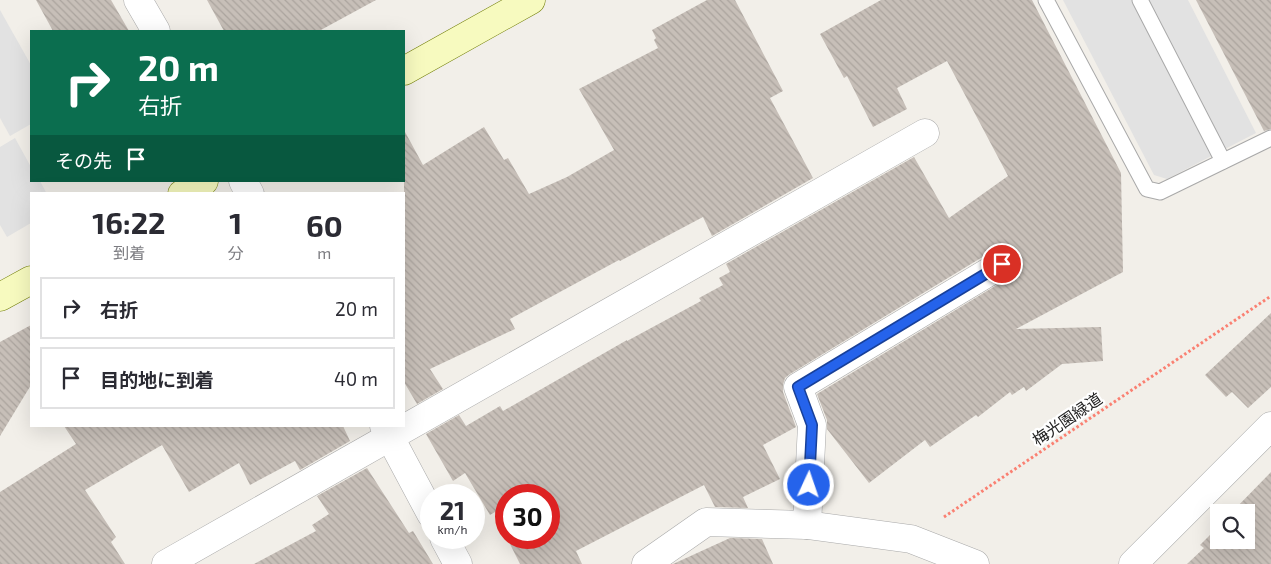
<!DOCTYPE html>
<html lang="ja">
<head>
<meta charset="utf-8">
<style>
	:root { --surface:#fff; --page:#f2f2f3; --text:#2b2b33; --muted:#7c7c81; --line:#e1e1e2 }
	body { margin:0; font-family:"Exo 2","Noto Sans JP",sans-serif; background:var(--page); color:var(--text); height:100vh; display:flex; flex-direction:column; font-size:19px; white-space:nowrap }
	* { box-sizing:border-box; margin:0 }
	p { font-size:16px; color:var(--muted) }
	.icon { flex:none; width:28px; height:28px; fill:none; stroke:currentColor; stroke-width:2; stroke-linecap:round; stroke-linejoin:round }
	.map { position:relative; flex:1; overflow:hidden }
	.drawer { position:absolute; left:30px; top:192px; width:375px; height:235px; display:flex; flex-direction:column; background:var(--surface); border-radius:0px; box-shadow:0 5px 20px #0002 }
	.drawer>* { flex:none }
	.hud { position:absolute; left:30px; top:30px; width:375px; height:152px; border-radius:0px; box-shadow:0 5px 20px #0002; background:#0b6e4f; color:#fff; overflow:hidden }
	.buttons { position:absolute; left:1210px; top:504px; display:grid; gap:10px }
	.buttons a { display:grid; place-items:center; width:45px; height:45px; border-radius:0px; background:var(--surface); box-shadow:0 5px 20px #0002; font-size:25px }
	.speed { position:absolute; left:420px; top:484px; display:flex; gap:10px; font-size:25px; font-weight:700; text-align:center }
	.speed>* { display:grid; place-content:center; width:65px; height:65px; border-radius:50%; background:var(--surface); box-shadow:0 5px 20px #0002; line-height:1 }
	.speed small { font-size:12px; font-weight:400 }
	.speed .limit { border:8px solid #d22; background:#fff; color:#111 }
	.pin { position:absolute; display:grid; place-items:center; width:42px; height:42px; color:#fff; margin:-21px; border:2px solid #fff; border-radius:50%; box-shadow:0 1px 5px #0007 }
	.me { position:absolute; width:55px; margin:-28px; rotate:3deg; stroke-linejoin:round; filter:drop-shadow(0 0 4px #0008) }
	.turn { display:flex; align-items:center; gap:18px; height:105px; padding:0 25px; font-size:22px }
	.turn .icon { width:65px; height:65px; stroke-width:2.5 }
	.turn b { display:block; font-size:35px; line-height:42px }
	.then { display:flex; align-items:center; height:48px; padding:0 25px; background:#0003; gap:10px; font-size:19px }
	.eta { display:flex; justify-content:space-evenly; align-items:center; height:85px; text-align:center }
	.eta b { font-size:30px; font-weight:700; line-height:35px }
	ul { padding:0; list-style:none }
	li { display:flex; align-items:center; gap:15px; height:62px; margin:0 10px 8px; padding:0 15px; border:2px solid var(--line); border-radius:0px }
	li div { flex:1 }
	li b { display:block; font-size:19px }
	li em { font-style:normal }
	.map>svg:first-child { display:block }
	.parking { fill:#e2e2e2 }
	.building { fill:url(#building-back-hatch) }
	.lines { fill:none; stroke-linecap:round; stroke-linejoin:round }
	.lane-casing { stroke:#a9a9a9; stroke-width:17 }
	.street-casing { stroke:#a9a9a9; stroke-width:29 }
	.secondary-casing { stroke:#707d05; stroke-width:29 }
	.path { stroke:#fa8072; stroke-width:3; stroke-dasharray:2.5 2.5; stroke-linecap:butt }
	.lane { stroke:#fff; stroke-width:15 }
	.street { stroke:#fff; stroke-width:28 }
	.secondary { stroke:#f7fabf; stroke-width:28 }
	.route-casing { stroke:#184099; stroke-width:12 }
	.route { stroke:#2563eb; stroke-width:9 }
	.labels { text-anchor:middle; stroke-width:4.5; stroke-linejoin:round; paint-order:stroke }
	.street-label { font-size:16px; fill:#222; stroke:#fff }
</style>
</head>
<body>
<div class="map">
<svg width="1271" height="564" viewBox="0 0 1271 564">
	<defs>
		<pattern id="building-back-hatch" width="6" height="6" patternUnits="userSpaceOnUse" patternTransform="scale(1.25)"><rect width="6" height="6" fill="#c7bfb8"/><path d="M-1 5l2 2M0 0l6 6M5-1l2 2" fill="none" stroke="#aba49e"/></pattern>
	</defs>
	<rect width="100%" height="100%" fill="#f2efe9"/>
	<!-- parking -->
	<g class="parking">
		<polygon points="1063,0 1188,0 1256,133 1167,179 1154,175"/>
		<polygon points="0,10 31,65 31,124 10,136 0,118"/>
		<polygon points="15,138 31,167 31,181 40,181 47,194 31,194 31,223 7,237 0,225 0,147"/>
	</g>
	<!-- building -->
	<g class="building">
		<polygon points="36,0 111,0 129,31 53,31"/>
		<polygon points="207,0 376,0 319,31 224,31"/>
		<polygon points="707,0 735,0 783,91 770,98 813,178 712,236 703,217 620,261 619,260 510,319 515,329 430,369 443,389 417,404 404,382 404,130 423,165 484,127 504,160 508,158 529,194 567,177 614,150 579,89 658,48 654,40 656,38 652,30"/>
		<polygon points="881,0 1032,0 1121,173 1123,272 1016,329 1101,327 1103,361 1062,364 1026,391 1024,387 1012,395 1010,392 978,417 976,415 930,447 925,440 869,483 827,429 827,420 817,394 1010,277 1015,272 1018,264 1016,256 1009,250 1001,248 994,250 790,374 785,378 783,385 783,392 796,427 763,445 780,479 743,497 748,508 715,507 704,485 576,551 582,564 520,564 507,538 549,538 549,495 506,495 506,536 495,512 490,515 465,473 453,481 426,434 459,415 466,426 500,406 503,411 627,340 627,341 701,301 699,298 723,285 719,278 730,272 726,264 914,157 949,218 1008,176 947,61 897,88 907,109 873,127 847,76 844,78 820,34"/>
		<polygon points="1196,0 1271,0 1271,129 1264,131"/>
		<polygon points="1271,313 1271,387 1248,408 1232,392 1226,397 1205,375"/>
		<polygon points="31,325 31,385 0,436 0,342"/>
		<polygon points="64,426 343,426 350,441 300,470 295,461 250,485 239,463 189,492 162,445 85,490 116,537 111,542 125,564 0,564 0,492 76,444"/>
		<polygon points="367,468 409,533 413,531 433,564 254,564 316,531 312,525 329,514 317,496"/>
		<polygon points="1271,472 1271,564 1187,564 1204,548 1200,545 1219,526 1219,540 1246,540 1246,512 1232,512"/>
		<polygon points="730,538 762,539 773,564 673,564"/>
	</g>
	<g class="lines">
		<defs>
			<g id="lane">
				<polyline points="1046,0 1147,189 1160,192 1271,138"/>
				<polyline points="1140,0 1223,161"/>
			</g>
			<g id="street">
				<polyline points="138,0 156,31"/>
				<polyline points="243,181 250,194"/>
				<polyline points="384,426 431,514"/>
				<polyline points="807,525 812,425 798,387 1002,264"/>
				<polyline points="444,538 458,564"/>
				<polyline points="166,564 925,133"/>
				<polyline points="646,564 706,522 807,525 911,539 975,564"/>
				<polyline points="1133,564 1271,426"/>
			</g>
			<g id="secondary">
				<polyline points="404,71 531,0"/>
				<polyline points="182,194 204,181"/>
				<polyline points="0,297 31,280"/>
			</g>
		</defs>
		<!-- lane casing -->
		<use href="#lane" class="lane-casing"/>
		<!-- street casing -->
		<use href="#street" class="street-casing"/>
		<!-- secondary casing -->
		<use href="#secondary" class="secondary-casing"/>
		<!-- path -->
		<polyline class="path" points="944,517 1271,296"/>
		<!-- lane -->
		<use href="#lane" class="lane"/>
		<!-- street -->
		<use href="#street" class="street"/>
		<!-- secondary -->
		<use href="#secondary" class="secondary"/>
	</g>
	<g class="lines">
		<defs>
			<polyline id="route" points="809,485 812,425 798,387 1002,264"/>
		</defs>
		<!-- route casing -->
		<use href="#route" class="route-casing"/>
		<!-- route -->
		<use href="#route" class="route"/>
	</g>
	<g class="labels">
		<!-- street labels -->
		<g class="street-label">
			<text transform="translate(1067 419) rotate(-34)" y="6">梅光園緑道</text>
		</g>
	</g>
</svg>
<div class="buttons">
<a><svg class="icon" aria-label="search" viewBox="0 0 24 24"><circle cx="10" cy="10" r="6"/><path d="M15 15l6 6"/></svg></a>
</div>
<div class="speed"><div>21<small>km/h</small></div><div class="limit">30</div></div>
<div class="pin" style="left:1002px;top:264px;background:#d93025"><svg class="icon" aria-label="arrive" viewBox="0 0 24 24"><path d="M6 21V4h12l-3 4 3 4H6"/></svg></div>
<svg class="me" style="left:809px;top:485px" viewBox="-20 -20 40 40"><circle r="17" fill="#2563eb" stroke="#fff" stroke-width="3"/><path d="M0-11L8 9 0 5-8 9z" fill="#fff"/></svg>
<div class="hud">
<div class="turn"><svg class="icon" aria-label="right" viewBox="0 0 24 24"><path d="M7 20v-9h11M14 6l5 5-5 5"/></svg><div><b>20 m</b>右折</div></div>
<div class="then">その先<svg class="icon" aria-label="arrive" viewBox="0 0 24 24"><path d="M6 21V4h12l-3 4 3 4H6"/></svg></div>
</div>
<section class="drawer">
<div class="eta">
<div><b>16:22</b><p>到着</p></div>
<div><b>1</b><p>分</p></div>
<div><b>60</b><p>m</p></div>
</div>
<ul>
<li><svg class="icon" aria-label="right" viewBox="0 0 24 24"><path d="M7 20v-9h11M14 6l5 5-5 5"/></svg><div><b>右折</b></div><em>20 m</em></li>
<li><svg class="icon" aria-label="arrive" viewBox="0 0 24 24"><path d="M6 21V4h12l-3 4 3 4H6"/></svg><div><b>目的地に到着</b></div><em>40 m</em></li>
</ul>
</section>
</div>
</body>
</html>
